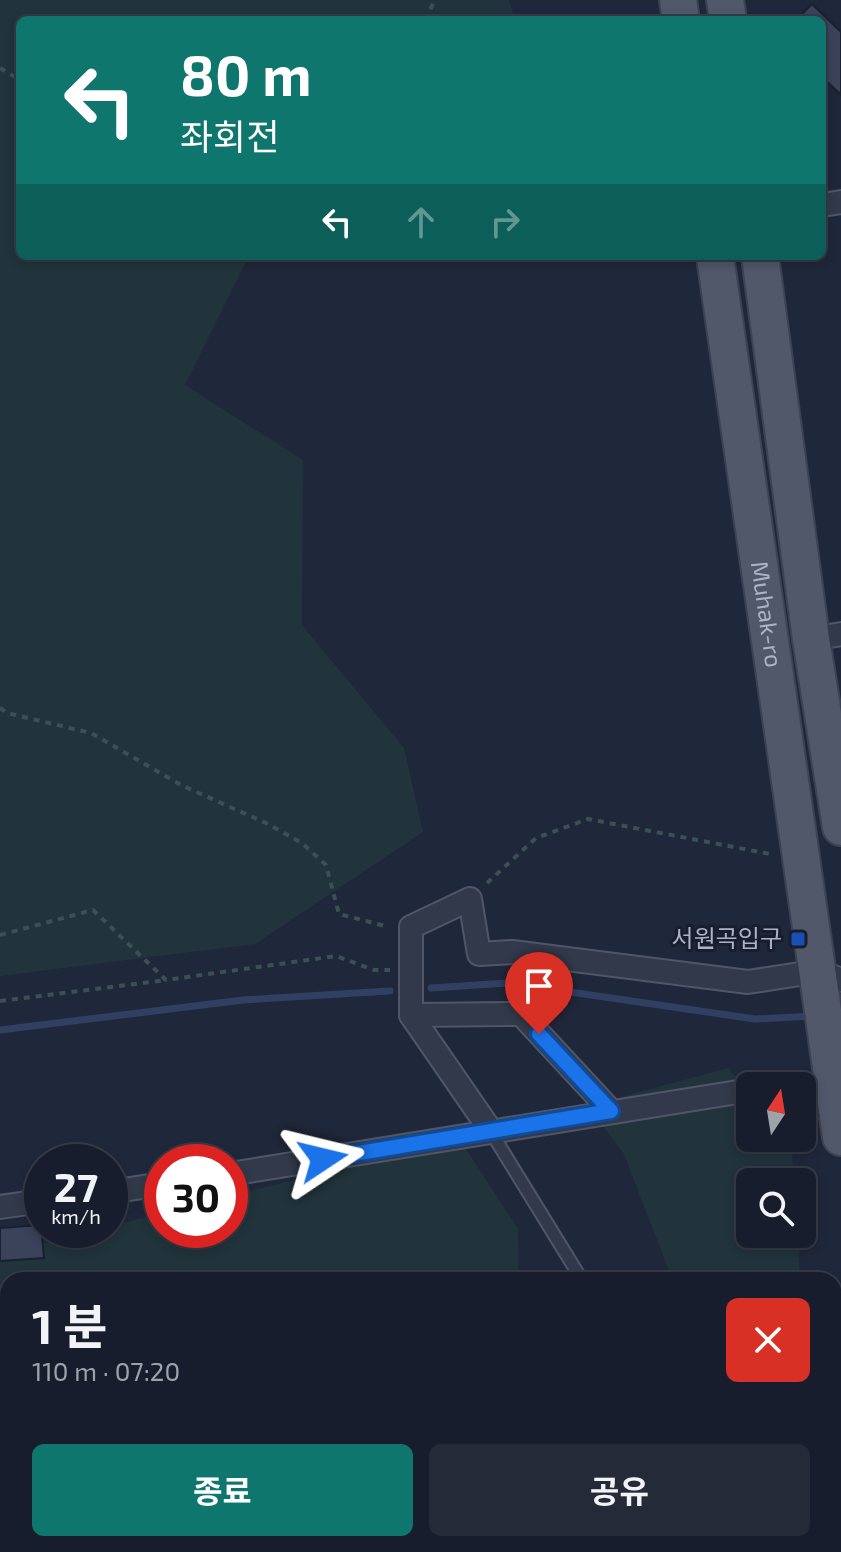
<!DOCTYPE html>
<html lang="ko">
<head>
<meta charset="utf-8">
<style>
	:root { --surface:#171d2c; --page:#242a38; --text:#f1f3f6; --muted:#9ea2a9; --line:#363b48; --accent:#0f766e }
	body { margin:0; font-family:"Exo 2","Noto Sans KR",sans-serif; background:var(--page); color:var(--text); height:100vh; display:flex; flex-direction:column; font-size:30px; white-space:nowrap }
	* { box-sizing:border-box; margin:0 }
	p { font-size:26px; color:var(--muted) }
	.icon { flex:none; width:44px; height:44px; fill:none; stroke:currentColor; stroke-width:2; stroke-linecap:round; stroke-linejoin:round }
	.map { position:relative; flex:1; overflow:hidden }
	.drawer { position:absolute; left:0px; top:1272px; width:842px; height:280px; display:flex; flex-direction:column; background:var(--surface); border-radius:24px 24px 0 0; box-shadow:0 4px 12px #0003,0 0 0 2px var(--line) }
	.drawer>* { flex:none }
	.hud { position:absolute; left:16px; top:16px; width:810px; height:244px; border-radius:12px; box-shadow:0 4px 12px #0003,0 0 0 2px var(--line); background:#0f766e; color:#fff; overflow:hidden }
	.needle { width:52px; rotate:12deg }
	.controls { position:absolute; left:736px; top:1072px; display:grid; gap:16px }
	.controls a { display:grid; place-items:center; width:80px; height:80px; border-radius:12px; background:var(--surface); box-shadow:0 4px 12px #0003,0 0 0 2px var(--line); font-size:40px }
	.speed { position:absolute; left:24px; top:1144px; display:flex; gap:16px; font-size:40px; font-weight:700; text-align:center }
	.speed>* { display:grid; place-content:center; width:104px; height:104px; border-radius:50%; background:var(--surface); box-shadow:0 4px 12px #0003,0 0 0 2px var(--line); line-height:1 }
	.speed small { font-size:20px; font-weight:400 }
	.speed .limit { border:12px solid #d22; background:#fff; color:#111 }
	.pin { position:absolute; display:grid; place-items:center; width:68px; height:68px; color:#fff; margin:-82px -34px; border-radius:50% 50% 50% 0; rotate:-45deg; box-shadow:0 0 8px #0007 }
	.pin .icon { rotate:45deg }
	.me { position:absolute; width:88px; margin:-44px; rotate:80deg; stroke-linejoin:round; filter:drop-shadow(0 0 6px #0008) }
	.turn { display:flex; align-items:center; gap:28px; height:168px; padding:0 32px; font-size:36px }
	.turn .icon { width:104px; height:104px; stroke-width:2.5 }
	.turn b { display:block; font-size:56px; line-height:68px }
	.lanes { display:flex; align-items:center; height:76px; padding:0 32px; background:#0003; justify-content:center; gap:40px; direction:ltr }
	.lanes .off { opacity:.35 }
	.round { display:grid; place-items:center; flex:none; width:84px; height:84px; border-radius:12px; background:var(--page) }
	.head { display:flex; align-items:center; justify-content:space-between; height:136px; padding:0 32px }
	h1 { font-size:48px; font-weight:700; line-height:60px }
	.button { display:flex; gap:16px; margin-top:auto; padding:16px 32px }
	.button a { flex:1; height:92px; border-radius:12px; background:var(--accent); color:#fff; font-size:32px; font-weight:700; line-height:92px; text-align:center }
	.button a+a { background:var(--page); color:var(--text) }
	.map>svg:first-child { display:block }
	.green { fill:#21343b }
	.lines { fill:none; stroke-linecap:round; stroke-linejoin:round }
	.stream { stroke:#304062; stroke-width:7 }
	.building { fill:#3a435a; stroke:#1a2030; stroke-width:2 }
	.service-casing { stroke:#505668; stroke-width:15 }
	.minor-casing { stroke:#505668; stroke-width:26 }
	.primary-casing { stroke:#3c4253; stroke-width:40 }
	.path { stroke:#3b5055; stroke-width:4; stroke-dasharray:6 6; stroke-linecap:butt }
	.service { stroke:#32394a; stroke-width:11 }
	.minor { stroke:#32394a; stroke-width:22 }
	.primary { stroke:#50586a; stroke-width:36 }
	.route-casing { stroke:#114b97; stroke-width:20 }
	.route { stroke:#1a73e8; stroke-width:14 }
	.transit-dot { fill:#1a4fb4; stroke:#181e2e; stroke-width:3 }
	.labels { text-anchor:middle; stroke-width:6; stroke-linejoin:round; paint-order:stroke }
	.street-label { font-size:24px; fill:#adb3c7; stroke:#181e2e }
	.poi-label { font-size:24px; fill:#adb3c7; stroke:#181e2e; text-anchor:end }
</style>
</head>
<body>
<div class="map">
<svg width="841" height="1552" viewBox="0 0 841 1552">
	<rect width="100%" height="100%" fill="#1f273a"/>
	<!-- green -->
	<g class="green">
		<polygon points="0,0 509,0 515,20 20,20 20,256 249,256 185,385 303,460 302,625 404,748 423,832 255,944 0,976"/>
		<polygon points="728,1068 750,1092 750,1138 791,1138 794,1182 750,1182 750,1234 798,1234 800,1280 687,1280 669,1271 624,1154 587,1106"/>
		<polygon points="459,1138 518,1229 519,1280 8,1280 8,1544 548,1544 557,1552 0,1552 0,1254 94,1230 110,1230 110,1226 162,1213 162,1230 230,1230 230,1196"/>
		<polygon points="704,1544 760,1544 759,1552 698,1552"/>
	</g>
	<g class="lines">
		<!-- stream -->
		<g class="stream">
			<polyline points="431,988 508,983 755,1019 814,1016"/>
			<polyline points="0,1030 243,1000 390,991"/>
		</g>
	</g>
	<!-- building -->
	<g class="building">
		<polygon points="812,4 841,32 841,95 822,77 822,20 796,20"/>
		<polygon points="41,1225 44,1258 0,1261 0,1228"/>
	</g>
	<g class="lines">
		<defs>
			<polyline id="service" points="491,1132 582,1280"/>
			<g id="minor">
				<polyline points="822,205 841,202"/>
				<polyline points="811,639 841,634"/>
				<polyline points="411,1015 521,1014 611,1111"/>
				<polyline points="802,1100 836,1111"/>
				<polyline points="491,1131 411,1015 411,927 470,899 479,954 512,952 748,982 819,971 841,980"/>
				<polyline points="230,1174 750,1090"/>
				<polyline points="110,1192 162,1184"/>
				<polyline points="0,1207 42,1201"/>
			</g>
			<g id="primary">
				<polyline points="678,0 681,20"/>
				<polyline points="725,0 728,20"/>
				<path id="s1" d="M715,256L841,1137"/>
				<polyline points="760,256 811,639 841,827"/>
				<polyline points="834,1380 841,1334"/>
				<polyline points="808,1552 809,1544"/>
			</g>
		</defs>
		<!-- service casing -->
		<use href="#service" class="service-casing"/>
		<!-- minor casing -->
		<use href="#minor" class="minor-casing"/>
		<!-- primary casing -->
		<use href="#primary" class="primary-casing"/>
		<!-- path -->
		<g class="path">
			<polyline points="425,20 435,0"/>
			<polyline points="0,68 20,80"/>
			<polyline points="0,708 7,713 91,733 183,786 266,823 302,843 326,865 339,914 389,927"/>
			<polyline points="487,883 536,838 588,819 770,854"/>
			<polyline points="0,935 93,910 166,980 336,956 374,970 390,970"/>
			<polyline points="0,1001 166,980"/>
		</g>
		<!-- service -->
		<use href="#service" class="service"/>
		<!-- minor -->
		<use href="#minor" class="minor"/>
		<!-- primary -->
		<use href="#primary" class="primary"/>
	</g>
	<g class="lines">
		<defs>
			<polyline id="route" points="323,1159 611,1111 539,1034"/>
		</defs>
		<!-- route casing -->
		<use href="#route" class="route-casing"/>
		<!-- route -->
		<use href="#route" class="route"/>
	</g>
	<!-- markers -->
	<rect class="transit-dot" x="790" y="931" width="16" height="16" rx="4"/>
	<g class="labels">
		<!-- street labels -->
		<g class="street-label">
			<text dy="8" stroke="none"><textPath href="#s1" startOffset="362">Muhak-ro</textPath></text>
		</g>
		<!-- poi labels -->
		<g class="poi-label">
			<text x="782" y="947">서원곡입구</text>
		</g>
	</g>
</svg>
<div class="controls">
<a><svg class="needle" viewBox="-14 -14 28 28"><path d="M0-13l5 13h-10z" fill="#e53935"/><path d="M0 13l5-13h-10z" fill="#9ea2a9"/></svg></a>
<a><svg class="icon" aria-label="search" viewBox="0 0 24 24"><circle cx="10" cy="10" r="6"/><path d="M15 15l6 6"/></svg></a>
</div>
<div class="speed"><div>27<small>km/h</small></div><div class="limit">30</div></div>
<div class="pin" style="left:539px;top:1034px;background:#d93025"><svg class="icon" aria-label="arrive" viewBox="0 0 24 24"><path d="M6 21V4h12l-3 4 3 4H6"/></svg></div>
<svg class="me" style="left:323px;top:1159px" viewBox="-20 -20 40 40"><path d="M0-17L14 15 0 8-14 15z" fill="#1a73e8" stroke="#fff" stroke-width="4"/></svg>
<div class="hud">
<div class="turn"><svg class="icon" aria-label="left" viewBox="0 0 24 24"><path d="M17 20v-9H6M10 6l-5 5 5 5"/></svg><div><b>80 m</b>좌회전</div></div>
<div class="lanes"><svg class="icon" aria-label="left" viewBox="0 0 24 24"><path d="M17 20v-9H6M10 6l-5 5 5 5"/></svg><svg class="icon off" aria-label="ahead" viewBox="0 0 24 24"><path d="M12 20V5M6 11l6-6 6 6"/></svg><svg class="icon off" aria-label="right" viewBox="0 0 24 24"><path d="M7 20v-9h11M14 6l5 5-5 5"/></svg></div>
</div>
<section class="drawer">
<div class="head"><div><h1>1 분</h1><p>110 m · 07:20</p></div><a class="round" style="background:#d93025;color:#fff"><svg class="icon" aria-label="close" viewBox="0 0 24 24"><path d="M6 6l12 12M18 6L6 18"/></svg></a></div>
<div class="button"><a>종료</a><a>공유</a></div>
</section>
</div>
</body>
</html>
